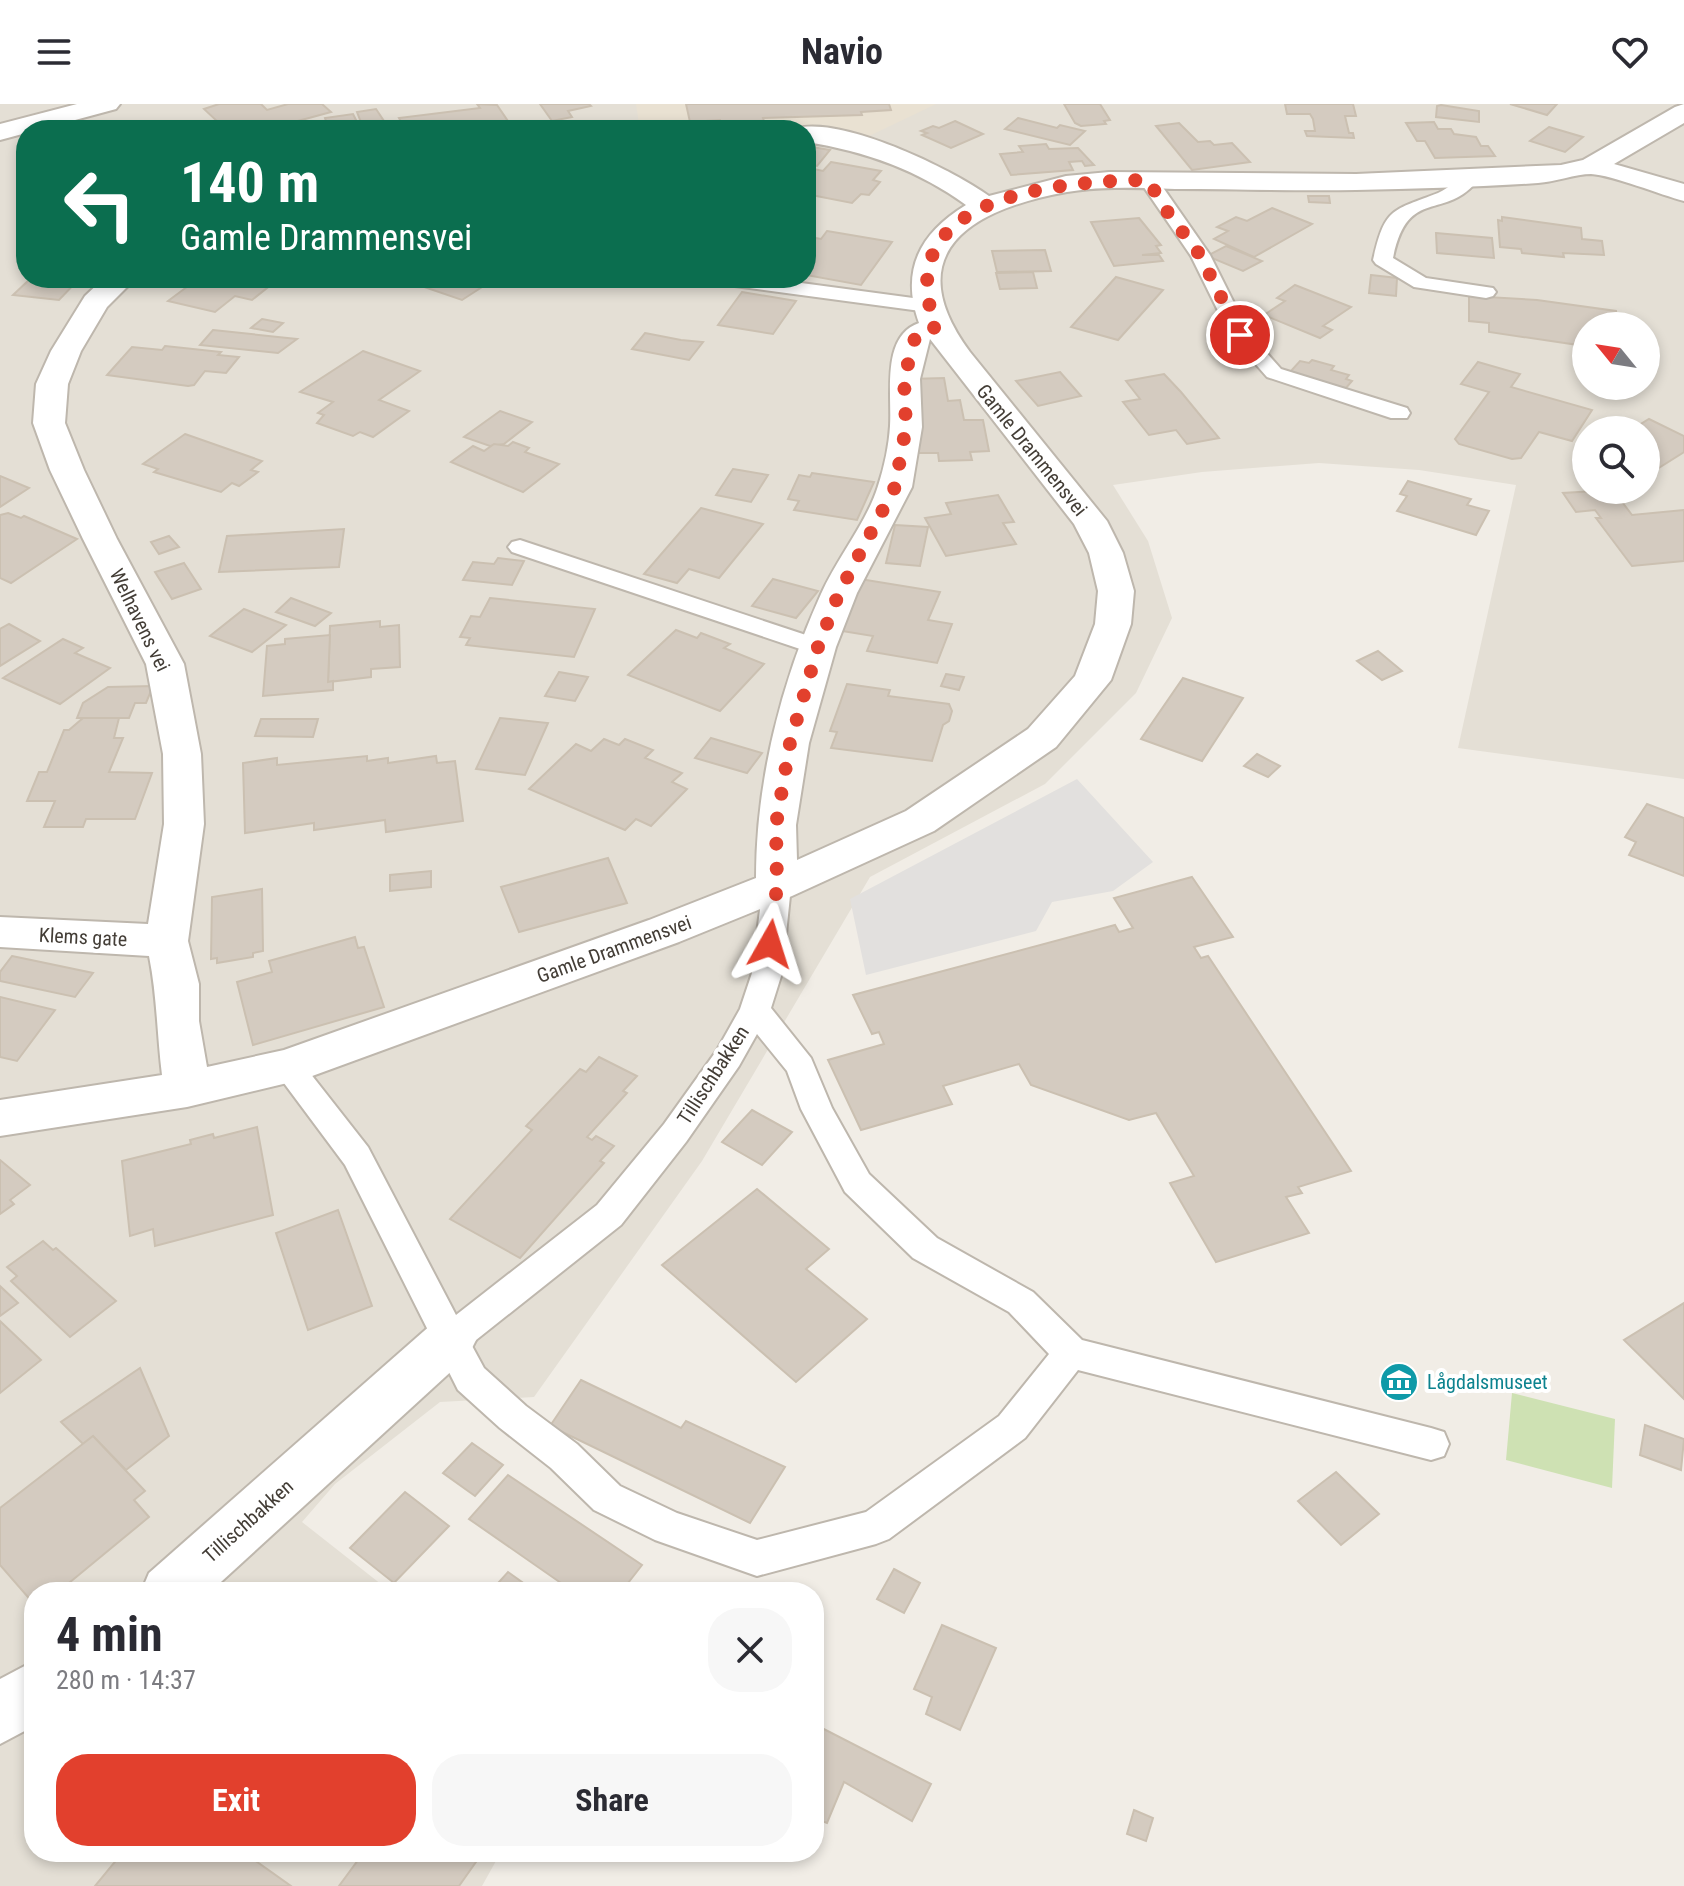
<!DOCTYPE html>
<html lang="en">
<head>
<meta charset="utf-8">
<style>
	:root { --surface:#fff; --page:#f7f7f7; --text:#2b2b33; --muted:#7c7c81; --accent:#e2402d }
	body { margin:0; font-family:"Roboto Condensed",sans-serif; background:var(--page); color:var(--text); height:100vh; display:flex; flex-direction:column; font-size:30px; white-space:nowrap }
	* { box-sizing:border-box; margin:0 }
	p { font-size:26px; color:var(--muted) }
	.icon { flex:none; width:44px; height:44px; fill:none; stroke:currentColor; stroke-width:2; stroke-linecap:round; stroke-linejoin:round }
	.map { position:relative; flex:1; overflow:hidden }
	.side { position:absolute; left:24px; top:1478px; width:800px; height:280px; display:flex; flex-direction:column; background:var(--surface); border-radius:32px; box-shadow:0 4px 12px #0003 }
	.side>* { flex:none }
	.hud { position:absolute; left:16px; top:16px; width:800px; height:168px; border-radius:32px; box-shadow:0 4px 12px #0003; background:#0b6e4f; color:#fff; overflow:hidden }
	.needle { width:52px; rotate:300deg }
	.fabs { position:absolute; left:1572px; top:208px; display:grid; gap:16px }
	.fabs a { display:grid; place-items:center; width:88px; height:88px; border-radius:50%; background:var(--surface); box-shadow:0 4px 12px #0003; font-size:40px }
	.pin { position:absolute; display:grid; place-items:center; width:68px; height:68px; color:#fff; margin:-34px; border:4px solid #fff; border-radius:50%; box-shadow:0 2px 8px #0007 }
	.me { position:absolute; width:88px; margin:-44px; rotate:6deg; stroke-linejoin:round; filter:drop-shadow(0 0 6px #0008) }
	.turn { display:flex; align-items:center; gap:28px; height:168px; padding:0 32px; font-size:36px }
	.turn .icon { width:104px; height:104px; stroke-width:2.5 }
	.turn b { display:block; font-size:56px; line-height:68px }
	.round { display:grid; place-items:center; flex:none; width:84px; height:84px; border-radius:32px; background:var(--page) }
	.head { display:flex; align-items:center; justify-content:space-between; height:136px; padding:0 32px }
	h1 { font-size:48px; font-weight:700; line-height:60px }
	.button { display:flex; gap:16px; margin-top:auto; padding:16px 32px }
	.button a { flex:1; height:92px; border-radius:32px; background:var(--accent); color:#fff; font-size:32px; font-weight:700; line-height:92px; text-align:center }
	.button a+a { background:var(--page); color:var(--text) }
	header { display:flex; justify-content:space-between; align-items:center; height:104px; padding:0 32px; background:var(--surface); font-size:36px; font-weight:700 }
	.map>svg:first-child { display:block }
	.residential { fill:#e4dfd5; fill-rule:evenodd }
	.education { fill:#e9e1d2 }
	.green { fill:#cee1b3 }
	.parking { fill:#e2e0de }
	.building { fill:#d4cbc0; stroke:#cbc0b1; stroke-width:2 }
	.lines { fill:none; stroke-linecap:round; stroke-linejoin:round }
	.lane-casing { stroke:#beb7ad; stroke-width:4 }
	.street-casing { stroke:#beb7ad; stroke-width:4 }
	.lane { fill:#fff; fill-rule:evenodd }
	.street { fill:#fff; fill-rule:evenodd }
	.route { stroke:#e2402d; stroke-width:14; stroke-dasharray:0 25.2 }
	.labels { text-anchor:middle; stroke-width:8; stroke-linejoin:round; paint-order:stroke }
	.street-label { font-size:20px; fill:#433d36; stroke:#fff }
	.culture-label { font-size:20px; fill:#0d838f; stroke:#fff; text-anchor:start }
</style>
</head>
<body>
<header><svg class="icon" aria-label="menu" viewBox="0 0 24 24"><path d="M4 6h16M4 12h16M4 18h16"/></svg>Navio<svg class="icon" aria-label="heart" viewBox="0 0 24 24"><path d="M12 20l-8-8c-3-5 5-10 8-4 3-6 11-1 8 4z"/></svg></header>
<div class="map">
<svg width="1684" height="1782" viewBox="0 0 1684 1782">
	<rect width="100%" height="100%" fill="#f1ede6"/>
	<!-- residential -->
	<path class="residential" d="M0,0H1684V675L1458,644L1516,381L1419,366L1319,359L1202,368L1113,381L1148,437L1172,514L1136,589L1045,680L870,773L702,1057L534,1293L440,1298L335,1380L302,1418L391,1488H34V1748H501L482,1782H0ZM26,26H806V174H26ZM1586,222H1646V282H1586ZM1586,326H1646V386H1586Z"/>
	<!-- education -->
	<polygon class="education" points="636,0 936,0 867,33 794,22 640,26"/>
	<!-- green -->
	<polygon class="green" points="1512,1289 1615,1315 1612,1384 1506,1356"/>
	<!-- parking -->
	<polygon class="parking" points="1077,675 1153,758 1113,787 1052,798 1036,827 866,871 850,795"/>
	<!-- building -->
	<g class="building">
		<polygon points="219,0 261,0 267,6 288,0 322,0 331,8 287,20 294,25 291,26 237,26 228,18 220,20 204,5"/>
		<polygon points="477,0 497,1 514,26 406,26 399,14 480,4"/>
		<polygon points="540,0 589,0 591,2 568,7 572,13 552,17"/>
		<polygon points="686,0 889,0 891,6 861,8 862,11 763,14 764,17 720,19 720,16 690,18"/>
		<polygon points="1064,0 1100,0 1110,16 1104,17 1106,20 1081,22 1075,19"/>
		<polygon points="1285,0 1353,0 1356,12 1345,12 1349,29 1353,29 1354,34 1307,32 1305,27 1315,27 1313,15 1310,10 1287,10"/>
		<polygon points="1510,0 1557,0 1547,11"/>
		<polygon points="1441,1 1479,7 1479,18 1436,13 1437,2"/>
		<polygon points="376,5 388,23 364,26 357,8"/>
		<polygon points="353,10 361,26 325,26 322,20 327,20 325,14"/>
		<polygon points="1018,14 1057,24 1060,21 1085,27 1070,41 1005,25"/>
		<polygon points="955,17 983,30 951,44 922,31 927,29 921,27 933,22 939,24"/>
		<polygon points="1434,18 1438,25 1451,25 1454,30 1476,33 1481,42 1488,42 1495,52 1435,54 1425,37 1417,37 1406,19"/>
		<polygon points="1179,19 1198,38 1210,37 1214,41 1232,39 1250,58 1192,66 1156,22"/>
		<polygon points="1549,23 1583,33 1565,48 1530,37"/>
		<polygon points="1046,40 1049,45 1078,44 1094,61 1085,62 1082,57 1069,58 1073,66 1011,71 1000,50 1023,48 1019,42"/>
		<polygon points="806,42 830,46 817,62 806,60"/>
		<polygon points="831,58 881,67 873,76 880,78 869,91 861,90 852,99 806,90 810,80 806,79 806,73 814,65 823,67"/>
		<polygon points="1308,92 1329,92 1330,99 1309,98"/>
		<polygon points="1272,104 1312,120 1254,153 1214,135 1228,127 1217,123 1236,113 1247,117"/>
		<polygon points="1502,113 1581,124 1582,135 1602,137 1604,151 1563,149 1564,153 1522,149 1521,145 1500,143 1498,116 1502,117"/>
		<polygon points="1139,114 1161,141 1156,142 1161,149 1142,151 1159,151 1163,157 1114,162 1091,118"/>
		<polygon points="827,127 892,138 861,181 806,171 806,146 816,134 821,135"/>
		<polygon points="1436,129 1492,134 1494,154 1437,149"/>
		<polygon points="1226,142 1262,157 1243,167 1207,152"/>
		<polygon points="1045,146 1051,167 997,168 992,147"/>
		<polygon points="1033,168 1037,184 1000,185 996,169"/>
		<polygon points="1371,171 1397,174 1396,192 1369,189"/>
		<polygon points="1116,173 1163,186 1118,236 1071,223"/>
		<polygon points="31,174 80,174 59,196 13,191"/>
		<polygon points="199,174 266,174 277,176 252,196 235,192 215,208 168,197"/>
		<polygon points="398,174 496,174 462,196"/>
		<polygon points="1295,181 1351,203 1323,222 1332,226 1320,234 1264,211 1285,197 1277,194"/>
		<polygon points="742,188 796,197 773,230 718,221"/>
		<polygon points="1469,192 1537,196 1616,207 1618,222 1586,222 1585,242 1489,228 1489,219 1469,217"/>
		<polygon points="262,215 283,219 273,228 251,224"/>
		<polygon points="213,226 297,235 278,249 200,241"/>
		<polygon points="645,229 681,236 703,238 689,256 632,245"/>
		<polygon points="165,242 221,248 218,251 239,253 226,269 205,267 194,281 188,282 107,271 132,243 162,246"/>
		<polygon points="363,247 420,267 379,296 409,307 373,333 360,328 353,332 317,319 324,311 318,309 333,298 300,288"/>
		<polygon points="1312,256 1334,262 1331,266 1349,271 1346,275 1352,277 1346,284 1339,283 1290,268 1300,257 1309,259"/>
		<polygon points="1478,258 1520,270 1511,283 1592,306 1572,337 1539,328 1521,354 1512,355 1459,340 1455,335 1489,288 1461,280"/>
		<polygon points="1060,268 1081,292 1038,302 1016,277"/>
		<polygon points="1164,270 1181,288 1219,334 1187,340 1176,326 1149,331 1123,298 1140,295 1126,277"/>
		<polygon points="944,274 948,297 960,296 964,316 983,316 989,347 970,348 972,356 939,357 938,349 919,349 910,275"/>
		<polygon points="500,307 532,318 504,340 490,342 464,333"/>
		<polygon points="1649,315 1684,332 1684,348 1646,372 1646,326 1631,326"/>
		<polygon points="185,330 262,357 251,366 258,368 239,382 232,379 221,388 154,368 158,365 143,360"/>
		<polygon points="513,338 529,344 525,348 559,360 523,388 451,358 473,342 484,347 494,340 508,342"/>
		<polygon points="733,365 768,371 751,398 716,391"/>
		<polygon points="812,369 874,378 857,416 794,406 799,397 788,395 799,371 810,373"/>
		<polygon points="0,372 29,384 0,403"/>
		<polygon points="1408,377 1471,395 1467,401 1489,407 1476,431 1397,407 1407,392 1400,390"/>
		<polygon points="1613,386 1632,411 1684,406 1684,457 1632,462 1596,414 1601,414 1595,406 1576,408 1563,389"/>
		<polygon points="998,391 1014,418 1003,419 1016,440 946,452 925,414 951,410 946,399"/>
		<polygon points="701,404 763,420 719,474 689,465 677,479 644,470"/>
		<polygon points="8,409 21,414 24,412 77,435 11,479 0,474 0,411"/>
		<polygon points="895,421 928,423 920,462 886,459"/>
		<polygon points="344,425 339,463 219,468 227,432"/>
		<polygon points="169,432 179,443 159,450 151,438"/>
		<polygon points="498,454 524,457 512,481 463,476 473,458 494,460"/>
		<polygon points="184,459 201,485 172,495 155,468"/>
		<polygon points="773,475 818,487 796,514 752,502"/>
		<polygon points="860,475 940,488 928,516 952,520 937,559 867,547 873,532 836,526"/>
		<polygon points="291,494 331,509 315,522 276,508"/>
		<polygon points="490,494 595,505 574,553 466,541 470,534 460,533 471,512 480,513"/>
		<polygon points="244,505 286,521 252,548 210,532"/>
		<polygon points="380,517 380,523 399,521 400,563 371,565 371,573 328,578 330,522"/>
		<polygon points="9,520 40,537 0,562 0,525"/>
		<polygon points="676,526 697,534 701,529 730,540 724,544 764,560 720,607 628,571"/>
		<polygon points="330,531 328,578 333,577 333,586 263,592 267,542 285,540 285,535"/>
		<polygon points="63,535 83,544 75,549 110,564 60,600 3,574"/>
		<polygon points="1378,547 1402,567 1382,576 1357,557"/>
		<polygon points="559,568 588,573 575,597 545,592"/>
		<polygon points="946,570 964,573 959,586 941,582"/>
		<polygon points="1183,574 1243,594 1202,657 1141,635"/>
		<polygon points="847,580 890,586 888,592 949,600 952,607 949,617 943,621 932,657 831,644 837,628 830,627"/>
		<polygon points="153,582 146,599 135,599 129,614 77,614 83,599 108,583"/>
		<polygon points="83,614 119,614 114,634 123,634 109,668 152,669 135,715 86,715 83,723 44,723 55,697 27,697 39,668 47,668 64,626 69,626"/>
		<polygon points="500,614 548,619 525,671 476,665"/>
		<polygon points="261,615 318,615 313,633 255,632"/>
		<polygon points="711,634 762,649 747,669 695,654"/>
		<polygon points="604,635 619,641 625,635 653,646 645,654 682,669 672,678 687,685 651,722 636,715 625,726 529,685 576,640 591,647"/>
		<polygon points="1257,650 1280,662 1268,673 1244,662"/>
		<polygon points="367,652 367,657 388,654 388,659 436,652 437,659 455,657 463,717 386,728 385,716 314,726 314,719 245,729 243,659 277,654 277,661"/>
		<polygon points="1647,700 1684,714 1684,772 1629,751 1636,738 1625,733"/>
		<polygon points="608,754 627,799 519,828 501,783"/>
		<polygon points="431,767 431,783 390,787 390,771"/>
		<polygon points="1192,773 1233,833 1194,843 1201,854 1208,852 1351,1067 1298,1083 1302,1089 1286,1093 1309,1129 1216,1158 1170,1079 1194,1072 1156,1009 1129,1016 1031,981 1019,960 943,982 952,1000 861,1026 828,956 884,940 879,928 872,930 853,891 1115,821 1119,828 1133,824 1114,794"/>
		<polygon points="262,785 263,847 253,849 253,853 217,859 217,854 211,855 212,793"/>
		<polygon points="355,833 358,844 364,843 384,903 253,941 237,878 272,868 269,857"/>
		<polygon points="12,852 93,869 75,893 0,877 0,868"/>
		<polygon points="0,893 55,906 17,957 0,953"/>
		<polygon points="599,953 637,972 623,987 627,989 587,1033 592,1036 596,1032 614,1042 600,1057 604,1059 520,1154 450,1115 532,1026 526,1022 580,965 586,968"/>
		<polygon points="752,1006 792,1028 762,1061 722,1038"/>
		<polygon points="257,1023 273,1111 155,1142 153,1125 130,1132 122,1057 191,1040 190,1036 213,1030 214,1034"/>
		<polygon points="0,1056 30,1081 10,1096 14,1100 0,1110"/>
		<polygon points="757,1085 829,1145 806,1165 867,1215 796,1278 662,1161"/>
		<polygon points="338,1106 372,1202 308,1226 276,1129"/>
		<polygon points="43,1137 53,1146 56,1144 116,1197 70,1233 11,1177 17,1172 7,1163"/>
		<polygon points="0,1182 18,1199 0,1212"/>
		<polygon points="1684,1199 1684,1295 1624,1236"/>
		<polygon points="0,1217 41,1256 0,1289"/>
		<polygon points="140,1264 169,1332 126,1366 93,1332 83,1340 61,1318"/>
		<polygon points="581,1276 681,1324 686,1317 785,1363 750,1419 550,1322"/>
		<polygon points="1645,1321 1684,1335 1681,1366 1640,1351"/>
		<polygon points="93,1332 145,1387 134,1396 149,1413 58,1488 34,1488 34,1500 0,1461 0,1404"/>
		<polygon points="472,1339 503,1361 475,1392 443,1369"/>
		<polygon points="1336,1368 1379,1410 1341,1441 1298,1397"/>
		<polygon points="508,1371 642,1461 621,1488 574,1488 469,1415"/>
		<polygon points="405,1388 449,1422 394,1479 350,1444"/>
		<polygon points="894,1465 920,1479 904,1509 877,1495"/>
		<polygon points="508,1468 536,1488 490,1488"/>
		<polygon points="942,1521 996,1544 960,1626 926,1610 932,1593 914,1585"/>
		<polygon points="814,1620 931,1680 912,1717 844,1678 827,1719 814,1714"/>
		<polygon points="1134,1706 1153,1714 1146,1737 1127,1730"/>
		<polygon points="123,1748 243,1748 291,1782 95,1782"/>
		<polygon points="364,1748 483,1748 459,1782 339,1782"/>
	</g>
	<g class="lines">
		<defs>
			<g id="lane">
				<path d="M1470,69L1479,75C1444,119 1408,81 1393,154L1426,174L1493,184L1496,188L1493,192L1486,194L1414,183L1376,160L1373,156C1385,103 1392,107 1438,89C1450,84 1458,73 1470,69Z"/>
				<polygon points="1148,70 1155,72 1210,151 1249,229 1281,265 1407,304 1410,309 1407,314 1391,314 1267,273 1230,231 1191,152 1139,76"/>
				<polygon points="710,174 764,174 928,196 938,202 928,208 720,180"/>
				<polygon points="520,436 827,538 831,543 827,548 809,548 512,448 508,443 512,438"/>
				<path d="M777,772L787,775L791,782L782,869L771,904L811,954L832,1004L869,1070L937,1134L1033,1188L1082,1236L1431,1324L1444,1328L1449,1340L1444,1352L1431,1356L1078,1266L1025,1334L889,1435L876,1440L757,1472L655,1436L594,1406L551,1364L500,1324L458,1286L345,1061L272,963L277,955L288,951L299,955L368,1043L456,1211L597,1101L664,1020L717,946L740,905L752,869L763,782L767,775ZM757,930L787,967L801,1005L845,1088L913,1154L1009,1208L1049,1250L999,1312L866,1408L757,1436L677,1409L620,1382L577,1340L526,1302L484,1264L471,1240L621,1121L686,1038L739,962Z"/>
			</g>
			<g id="street">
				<polygon points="77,0 120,0 116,5 38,26 26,26 26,29 0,36 0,20"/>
				<path d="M1684,0V19L1614,60L1684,80V97C1661,91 1612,71 1591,70C1576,70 1554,78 1538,79C1477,83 1417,85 1356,86C1296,87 1236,85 1175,85C1139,84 1102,82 1067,88C971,105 897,149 970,248L1107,417L1123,449L1134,487L1131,520L1111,576L1056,643L934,727L792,792L679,838L304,975L187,1003L0,1032V996L162,971C157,931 157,891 149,852L0,843V813L148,820L164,720L163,650L146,560L83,435L50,366L33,319L36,280L51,247L85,192L104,174H136L107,203L81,247L68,280L65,319L84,366L117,435L184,560L201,650L204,720L188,837L199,880V917L207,963L284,946L649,816L756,774C756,677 781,578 821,490C837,454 867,418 878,382C884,364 889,340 890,322C892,289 881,232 919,219C900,166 920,129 966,101C918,66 865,47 806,38V26L797,24C844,13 950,64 989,92L1066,72L1109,68L1356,70L1561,61L1583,56L1675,3ZM930,235L1074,420L1089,449L1098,487L1095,520L1075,572L1028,625L906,707L797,756L796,721L809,639L836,543L857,489L912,383L922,323L920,275Z"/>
				<polygon points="734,18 771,20 775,26 721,26 725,20"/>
				<polygon points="450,1214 468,1220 476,1236 468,1252 210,1488 141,1488 149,1469 432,1220"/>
				<polygon points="34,1557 34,1622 0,1640 0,1575"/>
			</g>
		</defs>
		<!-- lane casing -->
		<use href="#lane" class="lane-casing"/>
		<!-- street casing -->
		<use href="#street" class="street-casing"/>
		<!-- lane -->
		<use href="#lane" class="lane"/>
		<!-- street -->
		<use href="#street" class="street"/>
	</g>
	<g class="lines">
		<!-- route -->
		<path class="route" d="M770,840L777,782L776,721L790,639L818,543L839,489L895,383L906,323L904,275L916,230L936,223C886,91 1059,77 1148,76L1166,106L1200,151L1240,231"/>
	</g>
	<!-- icons -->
	<defs>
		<symbol id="museum-disc" viewBox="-11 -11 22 22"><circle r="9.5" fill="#0f9aa8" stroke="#fff"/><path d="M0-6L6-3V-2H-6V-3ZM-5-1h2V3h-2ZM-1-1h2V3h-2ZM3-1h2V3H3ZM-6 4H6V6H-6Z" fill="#fff"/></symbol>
	</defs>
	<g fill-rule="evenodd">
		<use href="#museum-disc" x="1377" y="1256" width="44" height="44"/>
	</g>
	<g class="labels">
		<!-- street labels -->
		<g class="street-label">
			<text transform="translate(1032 346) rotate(51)" y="7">Gamle Drammensvei</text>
			<text transform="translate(140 516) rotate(64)" y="7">Welhavens vei</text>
			<text transform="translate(83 833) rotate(3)" y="7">Klems gate</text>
			<text transform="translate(614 845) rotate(-20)" y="7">Gamle Drammensvei</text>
			<text transform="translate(713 971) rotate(-57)" y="7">Tillischbakken</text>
			<text transform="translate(248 1417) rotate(-42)" y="7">Tillischbakken</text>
		</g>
		<!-- culture labels -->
		<g class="culture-label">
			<text x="1427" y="1285">Lågdalsmuseet</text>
		</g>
	</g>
</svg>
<div class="fabs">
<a><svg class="needle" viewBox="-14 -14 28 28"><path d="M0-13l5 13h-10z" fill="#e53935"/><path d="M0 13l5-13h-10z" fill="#7c7c81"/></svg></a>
<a><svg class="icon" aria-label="search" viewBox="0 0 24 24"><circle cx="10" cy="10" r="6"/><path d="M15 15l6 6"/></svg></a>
</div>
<div class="pin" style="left:1240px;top:231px;background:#d93025"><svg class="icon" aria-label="arrive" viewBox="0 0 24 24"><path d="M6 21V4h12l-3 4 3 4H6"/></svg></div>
<svg class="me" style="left:770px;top:840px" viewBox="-20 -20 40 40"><path d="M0-17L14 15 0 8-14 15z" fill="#e2402d" stroke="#fff" stroke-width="4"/></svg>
<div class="hud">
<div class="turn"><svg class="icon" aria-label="left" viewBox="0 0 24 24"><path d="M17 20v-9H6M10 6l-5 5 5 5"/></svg><div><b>140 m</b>Gamle Drammensvei</div></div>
</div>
<section class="side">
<div class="head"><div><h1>4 min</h1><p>280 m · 14:37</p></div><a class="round"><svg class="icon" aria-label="close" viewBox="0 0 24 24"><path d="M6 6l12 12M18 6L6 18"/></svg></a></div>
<div class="button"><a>Exit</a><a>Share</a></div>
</section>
</div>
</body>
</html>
